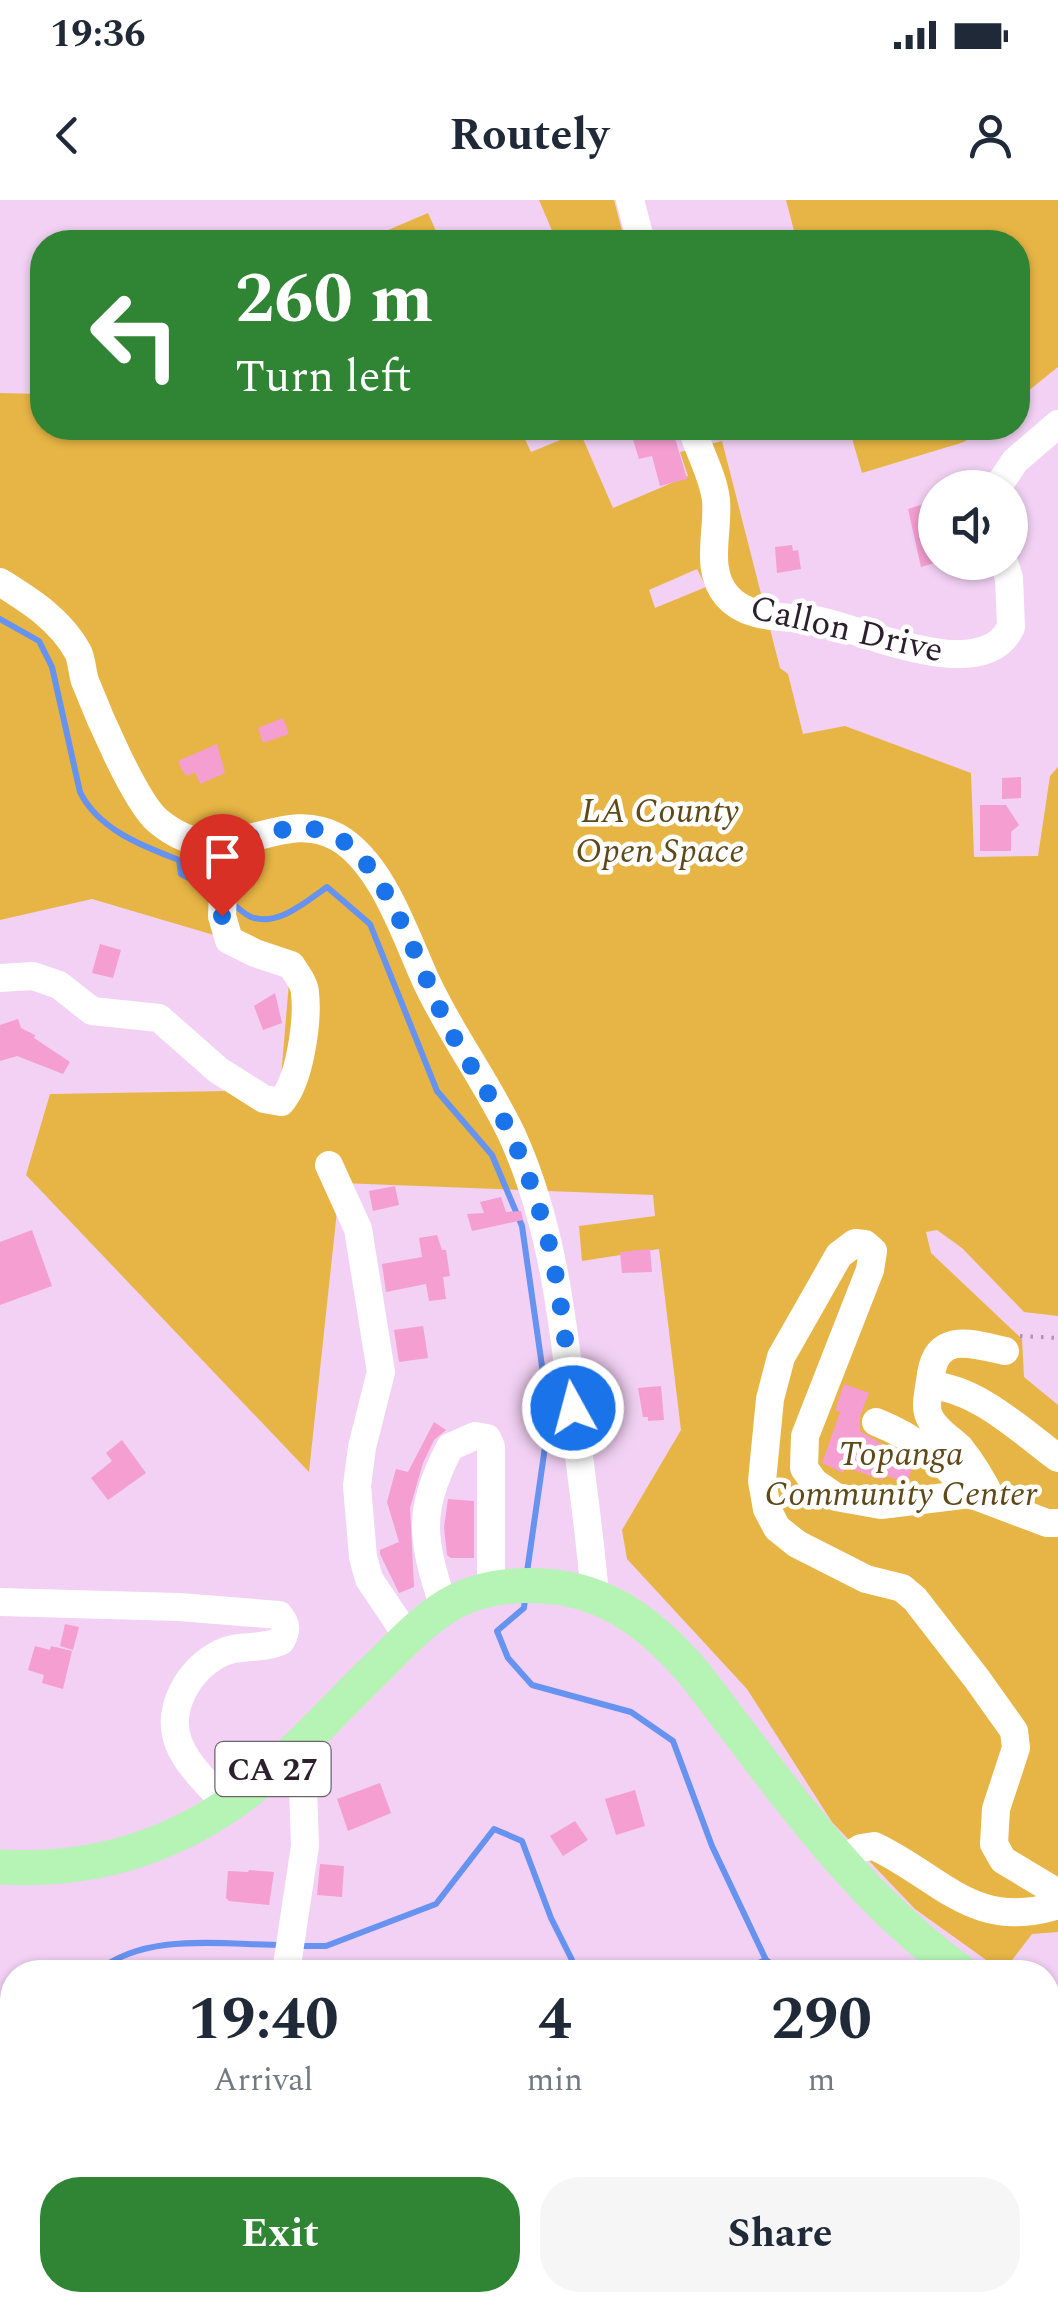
<!DOCTYPE html>
<html lang="en">
<head>
<meta charset="utf-8">
<style>
	:root { --surface:#fff; --page:#f6f6f7; --text:#1f2937; --muted:#747a83; --accent:#2f8533 }
	body { margin:0; font-family:Spectral,serif; background:var(--page); color:var(--text); height:100vh; display:flex; flex-direction:column; font-size:38px; white-space:nowrap }
	* { box-sizing:border-box; margin:0 }
	p { font-size:32px; color:var(--muted) }
	.icon { flex:none; width:55px; height:55px; fill:none; stroke:currentColor; stroke-width:2; stroke-linecap:round; stroke-linejoin:round }
	.map { position:relative; flex:1; overflow:hidden }
	.panel { position:absolute; left:0px; top:1760px; width:1060px; height:352px; display:flex; flex-direction:column; background:var(--surface); border-radius:40px 40px 0 0; box-shadow:0 2px 8px #0004 }
	.panel>* { flex:none }
	.banner { position:absolute; left:30px; top:30px; width:1000px; height:210px; border-radius:40px; box-shadow:0 2px 8px #0004; background:#2f8533; color:#fff; overflow:hidden }
	.controls { position:absolute; left:918px; top:270px; display:grid; gap:20px }
	.controls a { display:grid; place-items:center; width:110px; height:110px; border-radius:50%; background:var(--surface); box-shadow:0 2px 8px #0004; font-size:50px }
	.pin { position:absolute; display:grid; place-items:center; width:85px; height:85px; color:#fff; margin:-102px -42px; border-radius:50% 50% 50% 0; rotate:-45deg; box-shadow:0 0 10px #0007 }
	.pin .icon { rotate:45deg }
	.me { position:absolute; width:110px; margin:-55px; rotate:353deg; stroke-linejoin:round; filter:drop-shadow(0 0 8px #0008) }
	.turn { display:flex; align-items:center; gap:35px; height:210px; padding:0 40px; font-size:45px }
	.turn .icon { width:130px; height:130px; stroke-width:2.5 }
	.turn b { display:block; font-size:70px; line-height:85px }
	.eta { display:flex; justify-content:space-evenly; align-items:center; height:170px; text-align:center }
	.eta b { font-size:60px; font-weight:700; line-height:70px }
	.action { display:flex; gap:20px; margin-top:auto; padding:20px 40px }
	.action a { flex:1; height:115px; border-radius:40px; background:var(--accent); color:#fff; font-size:40px; font-weight:700; line-height:115px; text-align:center }
	.action a+a { background:var(--page); color:var(--text) }
	.status { display:flex; justify-content:space-between; align-items:center; height:70px; padding:0 50px; background:var(--surface); direction:ltr }
	.status svg { height:28px; fill:currentColor }
	header { display:flex; justify-content:space-between; align-items:center; height:130px; padding:0 40px; background:var(--surface); font-size:45px; font-weight:700 }
	.map>svg:first-child { display:block }
	.green { fill:#e7b545; fill-rule:evenodd }
	.lines { fill:none; stroke-linecap:round; stroke-linejoin:round }
	.stream { stroke:#6692f0; stroke-width:6 }
	.building { fill:#f49ed1 }
	.path { stroke:#ac93ae; stroke-width:4; stroke-dasharray:2.5 8; stroke-linecap:butt }
	.minor { stroke:#fff; stroke-width:28 }
	.major { stroke:#b5f4b5; stroke-width:35 }
	.route { stroke:#1a73e8; stroke-width:18; stroke-dasharray:0 32.4 }
	.labels { text-anchor:middle; stroke-width:9; stroke-linejoin:round; paint-order:stroke }
	.shield { fill:#fff; stroke:#6b636c; stroke-width:2.5 }
	.shield-label { font-size:32px; font-weight:bold; fill:#2c202d }
	.street-label { font-size:35px; fill:#2c202d; stroke:#fff }
	.park-label { font-size:35px; font-style:italic; fill:#5f4918; stroke:#fff }
</style>
</head>
<body>
<div class="status"><b>19:36</b><svg viewBox="0 0 49 12"><path d="M0 12V9h3v3zM5 12V6h3v6zM10 12V3h3v9zM15 12V0h3v12zM26 1h20v11H26zM47 4h2v5h-2z"/></svg></div>
<header><svg class="icon" aria-label="back" viewBox="0 0 24 24"><path d="M15 5l-7 7 7 7"/></svg>Routely<svg class="icon" aria-label="person" viewBox="0 0 24 24"><circle cx="12" cy="8" r="4"/><path d="M4 21q1-7 8-7t8 7"/></svg></header>
<div class="map">
<svg width="1058" height="2112" viewBox="0 0 1058 2112">
	<rect width="100%" height="100%" fill="#f2d1f4"/>
	<!-- green -->
	<g class="green">
		<polygon points="539,0 614,0 625,42 551,42 556,40"/>
		<polygon points="786,0 1058,0 1058,167 1018,199 1018,42 797,42"/>
		<polygon points="428,13 441,42 360,42"/>
		<path d="M0,193L42,194V228H503L509,238L522,233L531,252L580,232L613,308L688,276L680,252L722,241L780,468L788,474L803,534L845,526L971,573L974,657L1038,656L1050,576L1058,567V1116L1024,1112L962,1048L937,1030L926,1032L931,1053L1022,1139L1024,1177L1058,1205V1732L1032,1734L1003,1772L915,1709L832,1622L747,1489L627,1359L622,1330L681,1230L659,1049L582,1061L579,1026L655,1016L653,995L340,983L309,1272L26,975L50,894L280,890L291,758L92,699L0,720ZM697,369L706,387L655,408L649,390Z"/>
		<polygon points="849,228 982,228 964,242 862,273"/>
		<polygon points="12,1946 12,2100 262,2100 272,2111 290,2100 1030,2100 1049,2112 0,2112 0,1949"/>
	</g>
	<g class="lines">
		<!-- stream -->
		<g class="stream">
			<path d="M0,419L39,441L52,467L80,592C98,629 142,646 179,660L181,674L216,692"/>
			<path d="M230,702C236,706 244,714 251,717C278,727 307,701 327,687L370,724L437,891L492,955L522,1026L543,1173L546,1240L527,1372"/>
			<polyline points="525,1399 524,1408 497,1431 508,1458 532,1485 631,1512 673,1541 712,1646 766,1760"/>
			<polyline points="297,1746 326,1746 436,1704 494,1629 522,1641 551,1718 578,1772"/>
			<path d="M97,1772C145,1731 225,1745 284,1745"/>
			<polyline points="736,1772 766,1760 783,1772"/>
			<polyline points="0,1914 12,1910"/>
			<polyline points="1048,1923 1058,1923"/>
		</g>
	</g>
	<!-- building -->
	<g class="building">
		<polygon points="650,228 672,228 687,279 660,286 652,256 639,259 631,233"/>
		<polygon points="935,300 935,363 921,367 908,309"/>
		<polygon points="792,345 793,351 798,350 801,369 777,373 775,347"/>
		<polygon points="283,518 289,534 263,543 258,528"/>
		<polygon points="217,544 225,573 200,584 195,572 187,576 182,570 178,561"/>
		<polygon points="1021,577 1021,598 1002,599 1002,578"/>
		<polygon points="980,605 1006,605 1019,625 1011,632 1011,651 980,651"/>
		<polygon points="100,744 121,750 113,778 92,773"/>
		<polygon points="275,793 282,823 263,830 254,806"/>
		<polygon points="18,819 21,828 35,835 34,838 70,862 63,874 17,856 0,861 0,825"/>
		<polygon points="395,986 399,1005 373,1011 369,991"/>
		<polygon points="501,997 506,1012 521,1011 523,1020 472,1031 467,1014 484,1013 480,1002"/>
		<polygon points="32,1030 52,1086 0,1105 0,1042"/>
		<polygon points="437,1035 442,1050 446,1050 450,1076 443,1077 446,1099 429,1101 426,1084 386,1092 382,1064 422,1057 419,1038"/>
		<polygon points="650,1049 652,1072 622,1073 620,1052"/>
		<polygon points="423,1126 428,1158 399,1162 394,1130"/>
		<polygon points="844,1184 869,1193 860,1216 860,1231 914,1263 907,1283 884,1275 882,1280 845,1267 843,1273 822,1263 840,1212 835,1210"/>
		<polygon points="661,1186 664,1220 648,1221 648,1217 643,1217 638,1188"/>
		<polygon points="434,1222 446,1230 434,1240 423,1263 410,1308 414,1387 399,1393 380,1354 380,1350 399,1342 387,1302 396,1269 408,1272"/>
		<polygon points="122,1240 146,1273 108,1300 91,1278 112,1261 106,1253"/>
		<polygon points="448,1299 474,1301 474,1358 451,1358 447,1355 444,1327"/>
		<polygon points="65,1424 79,1427 73,1450 60,1446"/>
		<polygon points="35,1446 50,1450 51,1446 72,1451 63,1489 42,1483 44,1475 28,1470"/>
		<polygon points="380,1583 391,1613 348,1631 337,1599"/>
		<polygon points="635,1590 645,1626 616,1635 605,1599"/>
		<polygon points="575,1621 588,1640 563,1656 550,1636"/>
		<polygon points="320,1664 344,1666 342,1697 317,1695"/>
		<polygon points="249,1670 274,1672 269,1705 229,1701 226,1698 228,1671 248,1672"/>
	</g>
	<g class="lines">
		<!-- path -->
		<g class="path">
			<polyline points="1020,1136 1058,1138"/>
			<polyline points="1048,2017 1058,2022"/>
			<polyline points="1032,2112 1058,2089"/>
		</g>
		<!-- minor -->
		<g class="minor">
			<polyline points="630,0 641,42"/>
			<path d="M692,228C699,252 713,275 716,300C719,331 704,370 727,396C749,422 790,415 820,421C865,430 983,487 1011,427L1009,378L1004,362"/>
			<polyline points="997,288 1015,261 1058,224"/>
			<path d="M0,382C30,401 60,419 78,452C82,460 82,472 85,481C97,512 135,602 158,621C226,678 277,604 337,637C383,663 406,738 427,783C452,836 488,884 512,935C552,1023 563,1120 574,1215C581,1275 590,1335 595,1396"/>
			<path d="M0,778L33,776L59,785L92,811L159,818L218,870L264,899L281,902C300,881 308,821 305,793C305,784 296,773 291,765L255,753L229,740L222,716L225,645"/>
			<polyline points="329,965 358,1029 381,1172 362,1247 357,1286 363,1357 369,1379 408,1437"/>
			<path d="M930,1185C978,1189 1020,1230 1058,1258"/>
			<path d="M876,1222C916,1238 945,1261 970,1294"/>
			<path d="M993,1301C984,1283 973,1264 960,1248C950,1238 932,1228 928,1213C925,1203 930,1185 931,1174C938,1131 973,1144 1005,1151"/>
			<polyline points="1058,1323 1047,1323 970,1294 881,1305 836,1297 814,1282 804,1268 805,1236 870,1070 873,1051 865,1044 855,1043 839,1055 781,1157 770,1199 762,1281 767,1309 777,1328 797,1344 866,1379 902,1388 915,1399 977,1479 1014,1531 1016,1548 996,1609 994,1644 1003,1660 1058,1693"/>
			<path d="M0,1402L179,1407L279,1415C287,1425 287,1430 281,1441C262,1450 239,1444 221,1453C189,1469 165,1509 179,1544C188,1567 212,1587 227,1606"/>
			<path d="M444,1408C422,1339 416,1314 450,1247L475,1236L487,1238L491,1247V1389"/>
			<polyline points="282,1560 303,1588 305,1646 286,1772"/>
			<path d="M839,1662L861,1648L874,1646C942,1678 974,1732 1058,1705"/>
			<polyline points="1048,1872 1058,1854"/>
			<polyline points="1048,1978 1058,1982"/>
		</g>
		<!-- major -->
		<g class="major">
			<path d="M0,1667C84,1672 160,1652 230,1604C286,1565 332,1511 381,1464C404,1441 427,1416 456,1401C484,1387 515,1384 545,1386C610,1390 657,1429 697,1477C778,1582 852,1693 961,1772"/>
			<polyline points="1048,1832 1058,1839"/>
		</g>
	</g>
	<g class="lines">
		<!-- route -->
		<path class="route" d="M222,716L226,645C262,635 300,618 335,636C388,663 422,778 450,830C469,866 494,899 511,935C525,964 536,998 545,1028C561,1087 566,1148 573,1208"/>
	</g>
	<g class="labels">
		<!-- shield labels -->
		<rect class="shield" x="215.5" y="1542" width="115" height="54" rx="8"/>
		<g class="shield-label">
			<text x="273" y="1580">CA 27</text>
		</g>
		<!-- street labels -->
		<g class="street-label">
			<text transform="translate(847 428) rotate(13)" y="12">Callon Drive</text>
		</g>
		<!-- park labels -->
		<g class="park-label">
			<text x="660" y="622">LA County<tspan x="660" dy="40">Open Space</tspan></text>
			<text x="901" y="1265">Topanga<tspan x="901" dy="40">Community Center</tspan></text>
		</g>
	</g>
</svg>
<div class="controls">
<a><svg class="icon" aria-label="sound" viewBox="0 0 24 24"><path d="M4 9h4l5-4v14l-5-4H4zM17 9q2 3 0 6"/></svg></a>
</div>
<div class="pin" style="left:222px;top:716px;background:#d93025"><svg class="icon" aria-label="arrive" viewBox="0 0 24 24"><path d="M6 21V4h12l-3 4 3 4H6"/></svg></div>
<svg class="me" style="left:573px;top:1208px" viewBox="-20 -20 40 40"><circle r="17" fill="#1a73e8" stroke="#fff" stroke-width="3"/><path d="M0-11L8 9 0 5-8 9z" fill="#fff"/></svg>
<div class="banner">
<div class="turn"><svg class="icon" aria-label="left" viewBox="0 0 24 24"><path d="M17 20v-9H6M10 6l-5 5 5 5"/></svg><div><b>260 m</b>Turn left</div></div>
</div>
<section class="panel">
<div class="eta">
<div><b>19:40</b><p>Arrival</p></div>
<div><b>4</b><p>min</p></div>
<div><b>290</b><p>m</p></div>
</div>
<div class="action"><a>Exit</a><a>Share</a></div>
</section>
</div>
</body>
</html>
